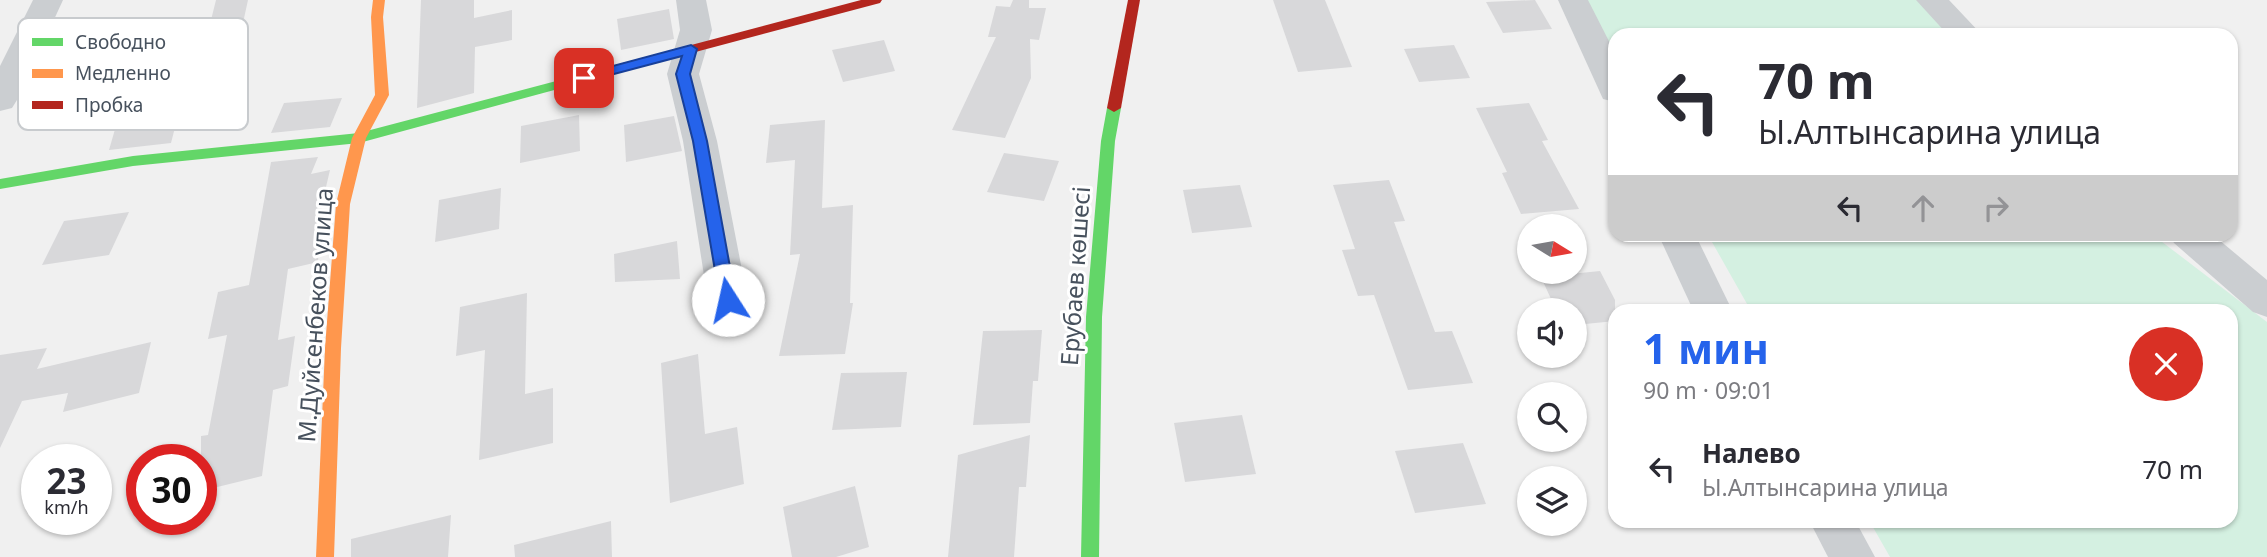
<!DOCTYPE html>
<html lang="ru">
<head>
<meta charset="utf-8">
<style>
	:root { --surface:#fff; --page:#f7f7f7; --text:#2b2b33; --muted:#7c7c81; --accent:#2563eb }
	body { margin:0; font-family:"Noto Sans",sans-serif; background:var(--page); color:var(--text); height:100vh; display:flex; flex-direction:column; font-size:26px; white-space:nowrap }
	* { box-sizing:border-box; margin:0 }
	p { font-size:23px; color:var(--muted) }
	.icon { flex:none; width:38px; height:38px; fill:none; stroke:currentColor; stroke-width:2; stroke-linecap:round; stroke-linejoin:round }
	.map { position:relative; flex:1; overflow:hidden }
	.side { position:absolute; left:1608px; top:304px; width:630px; height:224px; display:flex; flex-direction:column; background:var(--surface); border-radius:21px; box-shadow:0 2px 5px #0004 }
	.side>* { flex:none }
	.guide { position:absolute; left:1608px; top:28px; width:630px; height:214px; border-radius:21px; box-shadow:0 2px 5px #0004; background:#fff; color:var(--text); overflow:hidden }
	.needle { width:46px; rotate:101deg }
	.fabs { position:absolute; left:1517px; top:214px; display:grid; gap:14px }
	.fabs a { display:grid; place-items:center; width:70px; height:70px; border-radius:50%; background:var(--surface); box-shadow:0 2px 5px #0004; font-size:35px }
	.speed { position:absolute; left:21px; top:444px; display:flex; gap:14px; font-size:35px; font-weight:700; text-align:center }
	.speed>* { display:grid; place-content:center; width:91px; height:91px; border-radius:50%; background:var(--surface); box-shadow:0 2px 5px #0004; line-height:1 }
	.speed small { font-size:18px; font-weight:400 }
	.speed .limit { border:10px solid #d22; background:#fff; color:#111 }
	.pin { position:absolute; display:grid; place-items:center; width:60px; height:60px; color:#fff; margin:-30px; border-radius:14px; box-shadow:0 4px 10px #0006 }
	.me { position:absolute; width:77px; margin:-38px; rotate:350deg; stroke-linejoin:round; filter:drop-shadow(0 0 5px #0008) }
	.turn { display:flex; align-items:center; gap:24px; height:147px; padding:0 35px; font-size:32px }
	.turn .icon { width:91px; height:91px; stroke-width:2.5 }
	.turn b { display:block; font-size:49px; line-height:60px }
	.lanes { display:flex; align-items:center; height:66px; padding:0 35px; background:#0003; justify-content:center; gap:35px; direction:ltr }
	.lanes .off { opacity:.35 }
	.round { display:grid; place-items:center; flex:none; width:74px; height:74px; border-radius:37px; background:var(--page) }
	.summary { display:flex; align-items:center; justify-content:space-between; height:119px; padding:0 35px }
	h1 { font-size:42px; font-weight:700; line-height:52px; color:var(--accent) }
	ul { padding:0; list-style:none }
	li { display:flex; align-items:center; gap:21px; height:91px; padding:0 35px }
	li div { flex:1 }
	li b { display:block; font-size:26px }
	li em { font-style:normal }
	.map>svg:first-child { display:block }
	.green { fill:#d4f0e1 }
	.building { fill:#d8d8da }
	.lines { fill:none; stroke-linecap:round; stroke-linejoin:round }
	.street { fill:#cbced1; fill-rule:evenodd }
	.fast { fill:#63d668; fill-rule:evenodd }
	.slow { fill:#ff974d; fill-rule:evenodd }
	.jam { fill:#b3261e; fill-rule:evenodd }
	.route { fill:#2563eb; stroke:#184099; stroke-width:2 }
	.labels { text-anchor:middle; stroke-width:6; stroke-linejoin:round; paint-order:stroke }
	.street-label { font-size:24px; fill:#47515d; stroke:#fff }
	.key { fill:#fff; stroke:#c8cbce; stroke-width:2 }
	.key-label { font-size:19px; fill:#47515d }
</style>
</head>
<body>
<div class="map">
<svg width="2267" height="557" viewBox="0 0 2267 557">
	<rect width="100%" height="100%" fill="#f0f0f0"/>
	<!-- green -->
	<g class="green">
		<polygon points="1575,0 1921,0 1955,35 1615,35 1615,71"/>
		<polygon points="1708,235 2153,235 2267,322 2267,557 1890,557 1870,522 2231,522 2231,312 1751,311"/>
	</g>
	<!-- building -->
	<g class="building">
		<polygon points="216,0 248,0 234,64 175,76 183,44 206,40"/>
		<polygon points="421,0 474,0 474,18 512,10 512,40 475,47 474,93 417,108"/>
		<polygon points="1013,0 1029,0 1029,8 1046,8 1039,40 1030,39 1031,78 1005,138 952,130 996,37 988,37 996,6 1010,7"/>
		<polygon points="1273,0 1325,0 1352,67 1298,72"/>
		<polygon points="1535,0 1552,29 1503,33 1486,2"/>
		<polygon points="669,9 674,39 621,50 617,19"/>
		<polygon points="884,40 895,71 843,82 832,50"/>
		<polygon points="1454,45 1470,78 1419,82 1404,49"/>
		<polygon points="189,73 171,143 109,150 118,119 100,122 110,88"/>
		<polygon points="342,98 330,127 271,133 284,103"/>
		<polygon points="1529,103 1548,140 1542,141 1579,209 1521,214 1502,173 1507,172 1476,108"/>
		<polygon points="579,115 580,151 520,163 521,126"/>
		<polygon points="674,116 682,151 626,162 624,125"/>
		<polygon points="825,120 822,208 853,205 850,303 853,303 845,354 779,356 800,254 790,255 795,160 766,163 770,125"/>
		<polygon points="1004,153 1059,161 1044,201 987,192"/>
		<polygon points="318,157 311,174 330,170 322,204 318,262 288,269 278,340 295,336 288,386 273,390 262,476 201,491 201,436 208,435 227,335 208,339 218,292 249,285 271,162"/>
		<polygon points="1389,180 1405,221 1394,222 1435,332 1452,331 1473,383 1408,390 1374,295 1358,296 1342,250 1355,249 1333,185"/>
		<polygon points="1240,185 1252,227 1192,233 1183,190"/>
		<polygon points="501,188 499,229 435,242 439,200"/>
		<polygon points="129,212 109,255 42,265 64,221"/>
		<polygon points="677,241 680,279 615,282 614,254"/>
		<polygon points="1600,271 1615,300 1615,321 1575,325 1575,310 1556,310 1541,277"/>
		<polygon points="527,293 525,394 553,388 553,443 479,460 485,350 456,356 460,307"/>
		<polygon points="1042,330 1038,381 1033,381 1030,423 973,425 983,331"/>
		<polygon points="151,342 139,393 63,412 68,393 22,401 0,448 0,355 47,348 37,369"/>
		<polygon points="698,354 705,434 737,427 744,484 670,503 661,363"/>
		<polygon points="907,372 901,427 832,430 841,373"/>
		<polygon points="1242,415 1256,474 1185,482 1174,423"/>
		<polygon points="1030,435 1026,487 1019,487 1014,557 948,557 958,455"/>
		<polygon points="1463,443 1486,504 1415,513 1395,451"/>
		<polygon points="855,486 869,547 836,557 792,557 783,507"/>
		<polygon points="451,515 448,557 351,557 351,539"/>
		<polygon points="611,521 612,557 515,557 514,545"/>
	</g>
	<g class="lines">
		<!-- street -->
		<g class="street">
			<polygon points="33,0 63,0 17,100 12,108 0,111 0,66"/>
			<polygon points="676,0 706,0 712,30 699,74 717,141 748,301 742,311 728,316 714,311 708,301 683,141 667,74 680,30"/>
			<polygon points="1558,0 1588,0 1615,53 1615,102 1603,99"/>
			<polygon points="1916,0 1949,0 1982,35 1948,35"/>
			<polygon points="1658,234 1695,234 1733,312 1694,312"/>
			<polygon points="2169,234 2212,234 2267,280 2267,317 2253,312 2174,243"/>
			<polygon points="1810,522 1856,522 1875,557 1828,557"/>
		</g>
		<!-- fast -->
		<g class="fast">
			<polygon points="579,75 586,79 584,82 359,143 133,166 0,189 0,179 133,156 359,133"/>
			<polygon points="1114,104 1121,108 1115,141 1102,317 1099,557 1081,557 1086,317 1101,141 1107,108"/>
		</g>
		<!-- slow -->
		<polygon class="slow" points="373,0 385,0 383,17 389,95 366,138 350,204 341,348 334,557 316,557 325,348 336,204 352,138 375,95 371,17"/>
		<!-- jam -->
		<g class="jam">
			<polygon points="861,0 882,0 880,3 579,83 572,79 574,76"/>
			<polygon points="1128,0 1140,0 1121,108 1114,112 1107,108"/>
		</g>
	</g>
	<!-- route -->
	<polygon class="route" points="691,45 697,49 690,74 707,141 736,300 728,307 720,300 693,141 676,74 682,56 584,82 577,78 579,75"/>
	<g class="labels">
		<!-- street labels -->
		<g class="street-label">
			<text transform="translate(1076 276) rotate(-86)" y="8">Ерубаев көшесі</text>
			<text transform="translate(316 315) rotate(-86)" y="8">М.Дуйсенбеков улица</text>
		</g>
	</g>
	<!-- legend -->
	<rect x="18" y="18" width="230" height="112" rx="10" class="key"/>
	<rect x="32" y="38" width="31" height="8" fill="#63d668"/>
	<rect x="32" y="69" width="31" height="9" fill="#ff974d"/>
	<rect x="32" y="101" width="31" height="8" fill="#b3261e"/>
	<g class="key-label">
		<text x="75" y="49">Свободно</text>
		<text x="75" y="80">Медленно</text>
		<text x="75" y="112">Пробка</text>
	</g>
</svg>
<div class="fabs">
<a><svg class="needle" viewBox="-14 -14 28 28"><path d="M0-13l5 13h-10z" fill="#e53935"/><path d="M0 13l5-13h-10z" fill="#7c7c81"/></svg></a>
<a><svg class="icon" aria-label="sound" viewBox="0 0 24 24"><path d="M4 9h4l5-4v14l-5-4H4zM17 9q2 3 0 6"/></svg></a>
<a><svg class="icon" aria-label="search" viewBox="0 0 24 24"><circle cx="10" cy="10" r="6"/><path d="M15 15l6 6"/></svg></a>
<a><svg class="icon" aria-label="layers" viewBox="0 0 24 24"><path d="M12 4l9 5-9 5-9-5zM3 14l9 5 9-5"/></svg></a>
</div>
<div class="speed"><div>23<small>km/h</small></div><div class="limit">30</div></div>
<div class="pin" style="left:584px;top:78px;background:#d93025"><svg class="icon" aria-label="arrive" viewBox="0 0 24 24"><path d="M6 21V4h12l-3 4 3 4H6"/></svg></div>
<svg class="me" style="left:728px;top:300px" viewBox="-20 -20 40 40"><circle r="19" fill="#fff"/><path d="M0-13L10 11 0 6-10 11z" fill="#2563eb"/></svg>
<div class="guide">
<div class="turn"><svg class="icon" aria-label="left" viewBox="0 0 24 24"><path d="M17 20v-9H6M10 6l-5 5 5 5"/></svg><div><b>70 m</b>Ы.Алтынсарина улица</div></div>
<div class="lanes"><svg class="icon" aria-label="left" viewBox="0 0 24 24"><path d="M17 20v-9H6M10 6l-5 5 5 5"/></svg><svg class="icon off" aria-label="ahead" viewBox="0 0 24 24"><path d="M12 20V5M6 11l6-6 6 6"/></svg><svg class="icon off" aria-label="right" viewBox="0 0 24 24"><path d="M7 20v-9h11M14 6l5 5-5 5"/></svg></div>
</div>
<section class="side">
<div class="summary"><div><h1>1 мин</h1><p>90 m · 09:01</p></div><a class="round" style="background:#d93025;color:#fff"><svg class="icon" aria-label="close" viewBox="0 0 24 24"><path d="M6 6l12 12M18 6L6 18"/></svg></a></div>
<ul>
<li><svg class="icon" aria-label="left" viewBox="0 0 24 24"><path d="M17 20v-9H6M10 6l-5 5 5 5"/></svg><div><b>Налево</b><p>Ы.Алтынсарина улица</p></div><em>70 m</em></li>
</ul>
</section>
</div>
</body>
</html>
